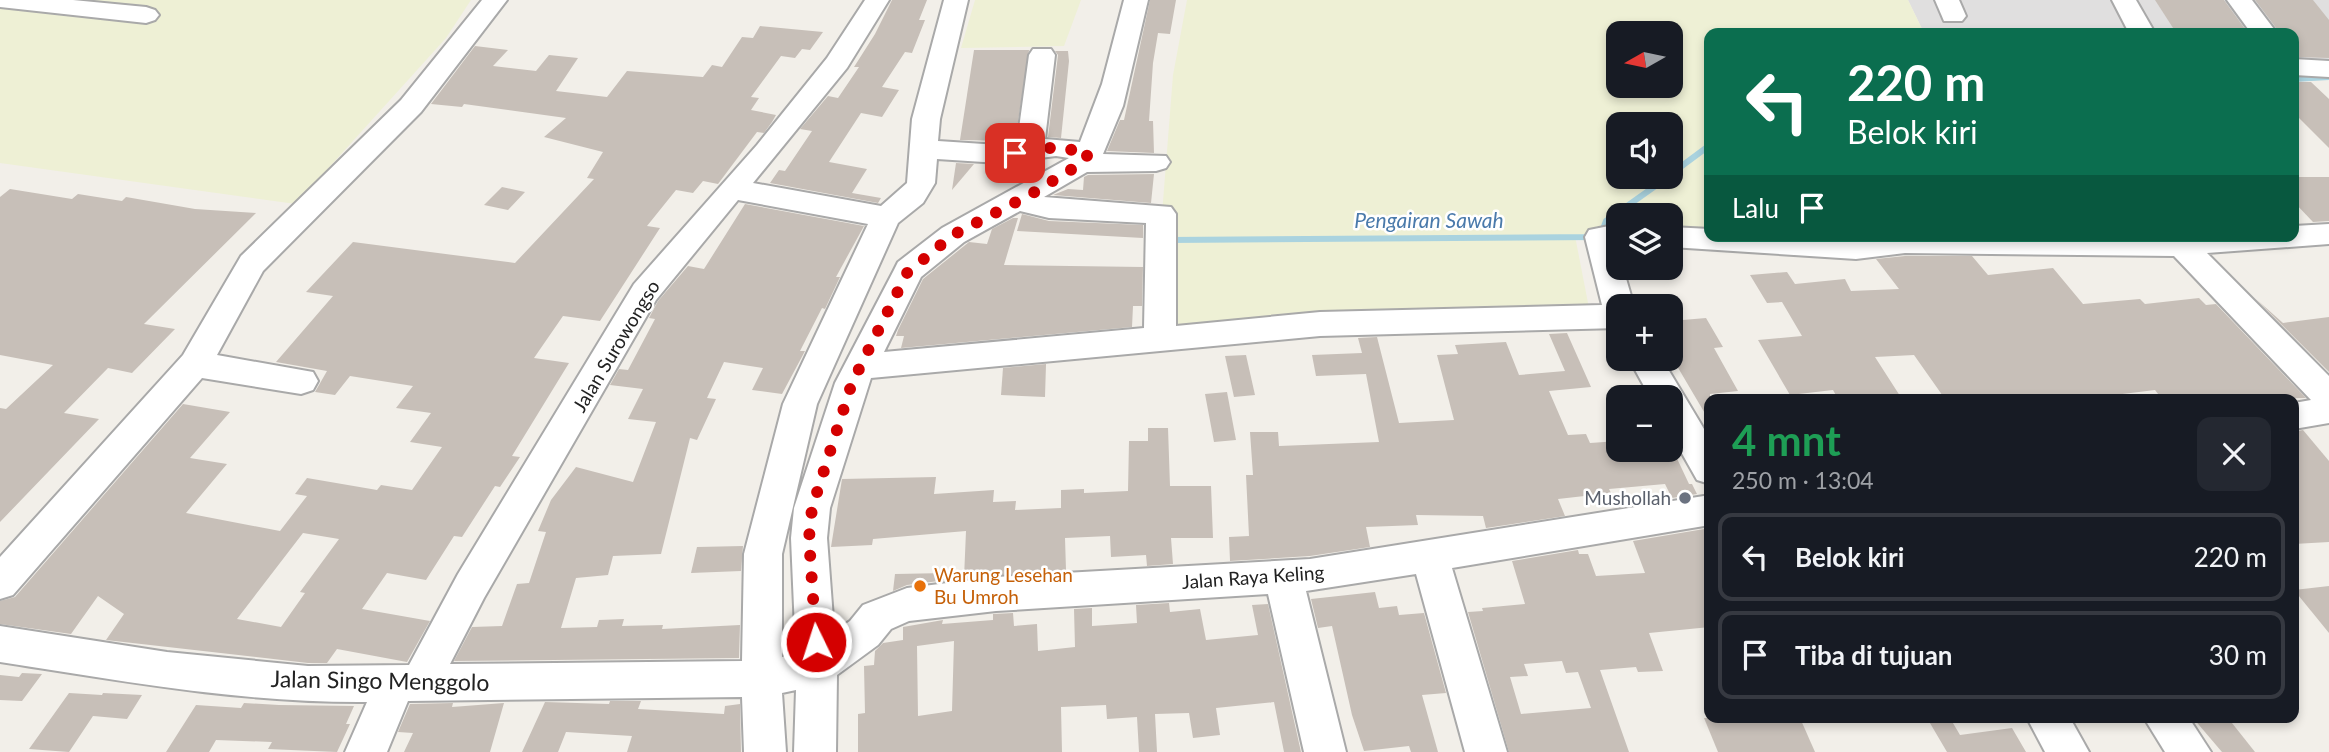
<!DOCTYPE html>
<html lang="id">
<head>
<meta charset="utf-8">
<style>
	:root { --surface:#171b24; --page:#242831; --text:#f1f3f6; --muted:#9ea1a6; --line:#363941 }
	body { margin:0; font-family:Lato,sans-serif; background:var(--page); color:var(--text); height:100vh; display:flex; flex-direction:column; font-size:26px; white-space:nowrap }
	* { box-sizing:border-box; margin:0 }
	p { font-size:23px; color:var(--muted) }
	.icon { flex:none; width:38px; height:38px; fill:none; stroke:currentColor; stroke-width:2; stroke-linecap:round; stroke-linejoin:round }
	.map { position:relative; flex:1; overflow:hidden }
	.side { position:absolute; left:1704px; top:394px; width:595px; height:329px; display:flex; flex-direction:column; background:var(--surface); border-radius:14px; box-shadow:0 4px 10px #0003 }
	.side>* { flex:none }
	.banner { position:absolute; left:1704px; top:28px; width:595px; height:214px; border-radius:14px; box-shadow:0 4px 10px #0003; background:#0b6e4f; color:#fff; overflow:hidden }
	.needle { width:46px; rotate:261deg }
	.tools { position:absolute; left:1606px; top:21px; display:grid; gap:14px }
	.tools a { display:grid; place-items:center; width:77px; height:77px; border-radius:14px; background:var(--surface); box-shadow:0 4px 10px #0003; font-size:35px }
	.pin { position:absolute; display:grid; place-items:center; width:60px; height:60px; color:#fff; margin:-30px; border-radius:14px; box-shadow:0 4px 10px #0006 }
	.me { position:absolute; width:77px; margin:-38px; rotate:356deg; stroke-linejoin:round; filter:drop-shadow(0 0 5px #0008) }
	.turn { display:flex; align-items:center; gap:24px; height:147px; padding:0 28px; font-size:32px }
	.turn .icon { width:91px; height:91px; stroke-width:2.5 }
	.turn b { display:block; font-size:49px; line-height:60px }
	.then { display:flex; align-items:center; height:66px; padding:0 28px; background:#0003; gap:14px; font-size:26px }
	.round { display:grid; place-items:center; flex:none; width:74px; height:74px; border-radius:14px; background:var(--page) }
	.overview { display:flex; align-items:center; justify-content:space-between; height:119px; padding:0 28px }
	h1 { font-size:42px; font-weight:700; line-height:52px; color:#1e9e55 }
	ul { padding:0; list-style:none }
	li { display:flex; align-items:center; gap:21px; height:88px; margin:0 14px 10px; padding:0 14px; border:4px solid var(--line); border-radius:14px }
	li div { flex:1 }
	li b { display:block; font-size:26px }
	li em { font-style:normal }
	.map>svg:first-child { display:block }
	.residential { fill:#e0dfdf }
	.farmland { fill:#eef0d5; fill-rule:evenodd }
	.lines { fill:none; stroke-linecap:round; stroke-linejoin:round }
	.stream { stroke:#aad3df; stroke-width:6 }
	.building { fill:#c7bfb8; fill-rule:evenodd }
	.minor-casing { stroke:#a9a9a9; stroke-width:4 }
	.minor { fill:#fff; fill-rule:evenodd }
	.route { stroke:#d40000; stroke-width:12; stroke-dasharray:0 21.6 }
	.worship-dot { fill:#6b7280; stroke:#fff; stroke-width:2.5 }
	.food-dot { fill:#e8710a; stroke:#fff; stroke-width:2.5 }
	.labels { text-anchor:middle; stroke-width:5; stroke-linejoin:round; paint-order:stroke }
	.street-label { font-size:19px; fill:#222; stroke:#fff }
	.worship-label { font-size:19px; fill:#5b616d; stroke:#fff; text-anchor:end }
	.food-label { font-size:19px; fill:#c56008; stroke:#fff; text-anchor:start }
	.water-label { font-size:21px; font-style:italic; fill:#4a7aab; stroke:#fff }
	.near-street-label { font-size:23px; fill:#222; stroke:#fff }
</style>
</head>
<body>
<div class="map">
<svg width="2329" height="752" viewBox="0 0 2329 752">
	<rect width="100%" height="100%" fill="#f2efe9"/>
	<!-- residential -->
	<polygon class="residential" points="1908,0 2329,0 2329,79 2294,79 2294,33 1924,33"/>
	<!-- farmland -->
	<g class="farmland">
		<polygon points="0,0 471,0 446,38 296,204 0,163"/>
		<polygon points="975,0 1081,0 1064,46 961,48"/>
		<path d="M1187,0H1908L1924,33H1710V236L1671,239V215H1619V238L1575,236L1589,308L1153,328L1173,75ZM1619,33H1671V86H1619ZM1619,124H1671V177H1619Z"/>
	</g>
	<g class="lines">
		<!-- stream -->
		<g class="stream">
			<polyline points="2294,79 2329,77"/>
			<polyline points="1671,174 1710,145"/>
			<polyline points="1169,240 1600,237 1606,221 1668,177"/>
		</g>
	</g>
	<!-- building -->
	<g class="building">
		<polygon points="892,0 927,0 919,20 925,20 912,53 905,52 882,87 899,90 882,117 861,113 829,162 867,169 852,193 881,198 878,203 770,183 779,170 785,171 812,131 800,129 828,96 838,98 859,67 854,67 875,34"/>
		<polygon points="1150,0 1176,0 1170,34 1158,33 1153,63 1149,121 1153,121 1154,153 1107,151 1120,120 1124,120"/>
		<polygon points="2155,0 2224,0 2248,33 2175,31"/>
		<polygon points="2255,0 2313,0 2329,20 2329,58 2299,57 2294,50 2294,33 2280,33"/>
		<path d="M760,26L823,32L810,50L802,49L795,58L781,56L751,97L759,98L751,110L776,115L772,122L764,133L757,132L718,184L703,181L693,193L676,190L647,226L660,228L600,321L563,316L534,358L569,363L512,456L520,457L500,487L495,486L462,537L454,536L426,580L387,573L362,609L430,621L407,662L337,649L327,663H308L106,640L124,614L98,596L71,634L0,624V601L15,597L183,404L230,412L190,458L227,464L186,513L280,531L307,496L295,494L307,478L377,490L381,485L412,490L442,447L410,442L431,413L396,408L413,386L350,376L335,395L315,392L327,371L276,362L333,296L306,292L353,242L515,263L594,179L587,178L603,152L544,137L566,118L464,104L462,107L431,104L475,46L508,50L493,66L536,71L549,55L578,58L556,91L607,97L627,71L703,77L712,65L722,67L742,37L753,38ZM303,533L339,539L300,592L305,593L281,627L237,619Z"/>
		<polygon points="974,50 1029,50 1015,141 960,140"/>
		<polygon points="1055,51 1068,51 1069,61 1061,138 1048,137 1058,55"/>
		<polygon points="2294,82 2311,82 2329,99 2329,148 2294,113"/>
		<polygon points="956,163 974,164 952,190"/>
		<polygon points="1154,174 1151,203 1053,195 1068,189 1083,190 1084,177 1088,175"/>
		<polygon points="2294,177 2329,177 2329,221 2313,222 2294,202"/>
		<polygon points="502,187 525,192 508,210 484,205"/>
		<polygon points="10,189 72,199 78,194 122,201 126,197 195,209 256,213 144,324 175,329 132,373 108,368 64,413 99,419 0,522 0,408 6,409 53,365 0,355 0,197"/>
		<polygon points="745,204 864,226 836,277 840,277 825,309 822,308 800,351 805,351 782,394 752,390 763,368 724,362 707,398 716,399 697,440 690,438 661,554 613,556 608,575 576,578 561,628 597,627 599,620 624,619 622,626 663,625 662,629 740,625 739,658 454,661 472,627 502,626 517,584 529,583 546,532 538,531 551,500 576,467 633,482 656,422 628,419 643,389 610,385 619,369 628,370 655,319 649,318 658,301 688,266 704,269"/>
		<polygon points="1022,214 1049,221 1143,225 1143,238 1017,231"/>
		<polygon points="1013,218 1018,218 1004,265 1143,267 1142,306 1133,306 1132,327 901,348 904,336 896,336 898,330 923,279 969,242 987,244 992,229"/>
		<polygon points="1905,256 1972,256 1988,275 2053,268 2083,304 2140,299 2145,304 2199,298 2206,305 2216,304 2306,398 2162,399 2155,390 2082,399 1945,399 1914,355 1875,357 1902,399 1838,399 1833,390 1790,395 1758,340 1802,336 1782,302 1767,303 1750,275 1787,272 1795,284 1845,279 1851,291 1899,289 1876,259"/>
		<polygon points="2256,299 2283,323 2329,317 2329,372"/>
		<polygon points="1706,318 1723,347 1714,348 1738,391 1710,394 1710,422 1677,366 1671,367 1671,321"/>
		<polygon points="1567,333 1591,387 1549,391 1568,435 1586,434 1590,443 1619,441 1619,450 1673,450 1689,484 1692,484 1697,494 1672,498 1665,484 1609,489 1611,493 1558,499 1565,516 1486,528 1483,516 1416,515 1418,525 1366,527 1370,547 1310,556 1230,561 1229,537 1249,536 1246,475 1253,475 1250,432 1278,432 1279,446 1379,442 1366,374 1316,376 1312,355 1362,353 1358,338 1377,337 1399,423 1454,420 1437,355 1458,354 1455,345 1506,342 1519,375 1565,371 1549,334"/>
		<polygon points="1246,355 1255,395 1234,397 1225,356"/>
		<polygon points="1046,364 1045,397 1001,395 1003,368"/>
		<polygon points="1227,392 1236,440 1214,442 1205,394"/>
		<polygon points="1148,428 1168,428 1170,486 1211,486 1213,538 1171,538 1173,564 1147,566 1146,555 1111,557 1110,536 1065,538 1066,570 964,578 966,531 873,539 872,545 831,547 842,479 936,477 934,494 994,490 993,502 1016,501 1015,510 1061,508 1061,490 1084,489 1084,493 1128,491 1129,441 1148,441"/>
		<polygon points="2303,430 2329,461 2329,542 2294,544 2294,432"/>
		<path d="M1710,528V627L1649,633L1663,671L1638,672L1636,667L1600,670L1629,752H1509L1468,612L1483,611L1482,608L1525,604L1512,561L1578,550L1579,554H1588L1596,576L1645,573L1633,541ZM1562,661L1566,673L1578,672L1591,708L1521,714L1510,677L1528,676L1524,664Z"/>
		<polygon points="743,546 741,571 691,573 697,547"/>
		<polygon points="947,573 947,580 907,585 893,591 895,574"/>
		<polygon points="2329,586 2329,633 2294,590"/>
		<polygon points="1375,592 1379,608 1397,606 1399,615 1424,613 1446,693 1422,695 1438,752 1411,752 1409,746 1364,751 1352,715 1332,626 1318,628 1311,599"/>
		<path d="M1169,603L1170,612L1200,609L1206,640L1258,635L1252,605L1268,604L1301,752H1284L1274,702L1216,708L1220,735L1193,738L1189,713L1155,714L1157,752H1139L1137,717L1107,719L1106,705L1061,707L1062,752H858V714L865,713L864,666L874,665L875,651L883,643L903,640V627L943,620L942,624L993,620V614L1013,613L1014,626L1037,624L1038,651L1075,647L1074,609L1092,608V626L1137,623L1136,605ZM954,641L952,711L918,716L917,646Z"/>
		<polygon points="22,673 42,674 22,701 0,700 0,675 19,677"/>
		<polygon points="69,693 102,695 103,693 142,695 127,719 93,716 69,752 29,749"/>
		<polygon points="610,701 641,701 638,709 724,714 725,706 740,704 741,752 627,752 632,736 566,732 558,752 522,752 545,702 609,704"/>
		<polygon points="244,703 279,705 354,706 346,724 350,724 337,752 268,749 272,742 216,740 209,752 166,752 196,705 241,708"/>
		<polygon points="453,703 452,707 504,703 490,752 404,752 413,733 398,732 410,704"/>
		<polygon points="1704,718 1800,718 1815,752 1718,752"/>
		<polygon points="1927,718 1950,718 1960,735 2012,728 2026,752 1947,752"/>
		<polygon points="2193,718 2228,718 2255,752 2222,752"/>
	</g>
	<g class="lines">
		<defs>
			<g id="minor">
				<polygon points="0,0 73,0 146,7 155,10 159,15 155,20 146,23 0,7"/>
				<polygon points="482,0 507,0 421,112 263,271 217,355 313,372 318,381 313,390 301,394 202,378 13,595 0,599 0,557 183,355 241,256 401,100"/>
				<path d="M865,0H889L847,68L753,183L881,206L907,183L912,119L944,0H968L940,119L938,141L999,145L1017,143L1029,55L1033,49H1051L1055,55L1045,139L1080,142L1102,84L1124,0H1148L1123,106L1103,154L1166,156L1170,162L1166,168L1156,171L1087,172L1044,197L1171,207L1176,214V326L1320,312L1602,305L1585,237L1589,230L1619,224V268H1623L1634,306H1619V328L1320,336L871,378L830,508L827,538L834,632L850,621L863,605L907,588L996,577L1310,559L1710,495V525L1452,568L1507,752H1465L1416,574L1306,591L1346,752H1304L1268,594L996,611L909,621L891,629L878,645L837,675L836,752H794L796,690L782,693L786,752H744L742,697L408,701L387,752H345L367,702C243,703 122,681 0,662V626L167,652L308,666L409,665L458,574L634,284L757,145L827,58ZM1056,156L1069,158L942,228L898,262L894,270L835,383L794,508L791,538L796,653L782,657V554L817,404L898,223L923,203L935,183L937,159L999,163ZM738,200L868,224L783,404L744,554L742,661L450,664L484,598L656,300ZM1020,211L1049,218L1146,223L1144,328L884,352L921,277L964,242Z"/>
				<polygon points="1935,0 1959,0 1966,16 1962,21 1944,21"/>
				<polygon points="2112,0 2136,0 2155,33 2129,33"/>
				<polygon points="2227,0 2252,0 2277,33 2251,33"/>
				<polygon points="2294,59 2329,61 2329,77 2294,75"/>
				<polygon points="2329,224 2329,244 2207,253 2329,376 2329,423 2294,429 2294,403 2311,400 2174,256 1905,253 1856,259 1671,247 1671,227 1710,229 1710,236 2294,236 2294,226"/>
				<polygon points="1629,359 1662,359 1710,439 1710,484 1697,480 1671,434 1671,397 1650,397"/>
				<polygon points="2027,718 2070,718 2089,752 2045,752"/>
				<polygon points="2144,718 2189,718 2211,752 2165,752"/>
			</g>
		</defs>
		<!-- minor casing -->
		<use href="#minor" class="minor-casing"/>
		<!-- minor -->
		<use href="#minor" class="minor"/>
	</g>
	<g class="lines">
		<!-- route -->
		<polyline class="route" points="816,642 809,538 812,508 852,383 907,273 953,235 1033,193 1082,163 1089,153 1056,147 1015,153"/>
	</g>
	<!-- markers -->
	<circle class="worship-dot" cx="1685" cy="498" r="7"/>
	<circle class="food-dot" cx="920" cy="586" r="7"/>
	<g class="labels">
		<!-- street labels -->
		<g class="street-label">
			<text transform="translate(616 346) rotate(-59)" y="7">Jalan Surowongso</text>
			<text transform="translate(1253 577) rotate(-4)" y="7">Jalan Raya Keling</text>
		</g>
		<!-- worship labels -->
		<g class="worship-label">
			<text x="1671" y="505">Mushollah</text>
		</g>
		<!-- food labels -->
		<g class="food-label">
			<text x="934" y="582">Warung Lesehan<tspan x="934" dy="22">Bu Umroh</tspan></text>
		</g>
		<!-- water labels -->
		<g class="water-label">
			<text x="1429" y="228">Pengairan Sawah</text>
		</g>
		<!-- near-street labels -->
		<g class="near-street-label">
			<text transform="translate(380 681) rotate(1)" y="8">Jalan Singo Menggolo</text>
		</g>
	</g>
</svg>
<div class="tools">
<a><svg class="needle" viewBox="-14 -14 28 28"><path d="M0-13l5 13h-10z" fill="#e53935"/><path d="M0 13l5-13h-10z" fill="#9ea1a6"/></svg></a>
<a><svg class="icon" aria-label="sound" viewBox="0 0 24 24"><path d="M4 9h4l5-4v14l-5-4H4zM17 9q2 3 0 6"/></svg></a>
<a><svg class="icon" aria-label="layers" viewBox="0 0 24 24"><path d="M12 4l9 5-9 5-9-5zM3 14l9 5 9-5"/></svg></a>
<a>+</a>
<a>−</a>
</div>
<div class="pin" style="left:1015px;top:153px;background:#d93025"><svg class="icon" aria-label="arrive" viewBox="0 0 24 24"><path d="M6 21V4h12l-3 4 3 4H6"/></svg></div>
<svg class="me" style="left:816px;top:642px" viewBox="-20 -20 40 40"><circle r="17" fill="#d40000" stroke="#fff" stroke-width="3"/><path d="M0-11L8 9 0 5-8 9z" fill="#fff"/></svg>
<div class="banner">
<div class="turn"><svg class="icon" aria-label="left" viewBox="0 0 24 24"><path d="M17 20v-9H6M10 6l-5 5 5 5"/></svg><div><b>220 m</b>Belok kiri</div></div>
<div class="then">Lalu<svg class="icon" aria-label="arrive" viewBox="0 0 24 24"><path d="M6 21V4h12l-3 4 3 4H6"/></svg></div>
</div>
<section class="side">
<div class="overview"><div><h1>4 mnt</h1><p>250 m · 13:04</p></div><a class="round"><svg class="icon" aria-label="close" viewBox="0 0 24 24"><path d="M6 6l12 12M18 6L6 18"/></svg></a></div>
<ul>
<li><svg class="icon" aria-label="left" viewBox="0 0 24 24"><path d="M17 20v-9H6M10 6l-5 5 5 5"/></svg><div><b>Belok kiri</b></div><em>220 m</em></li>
<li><svg class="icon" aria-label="arrive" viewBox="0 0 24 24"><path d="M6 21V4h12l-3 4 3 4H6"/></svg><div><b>Tiba di tujuan</b></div><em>30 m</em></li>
</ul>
</section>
</div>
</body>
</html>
